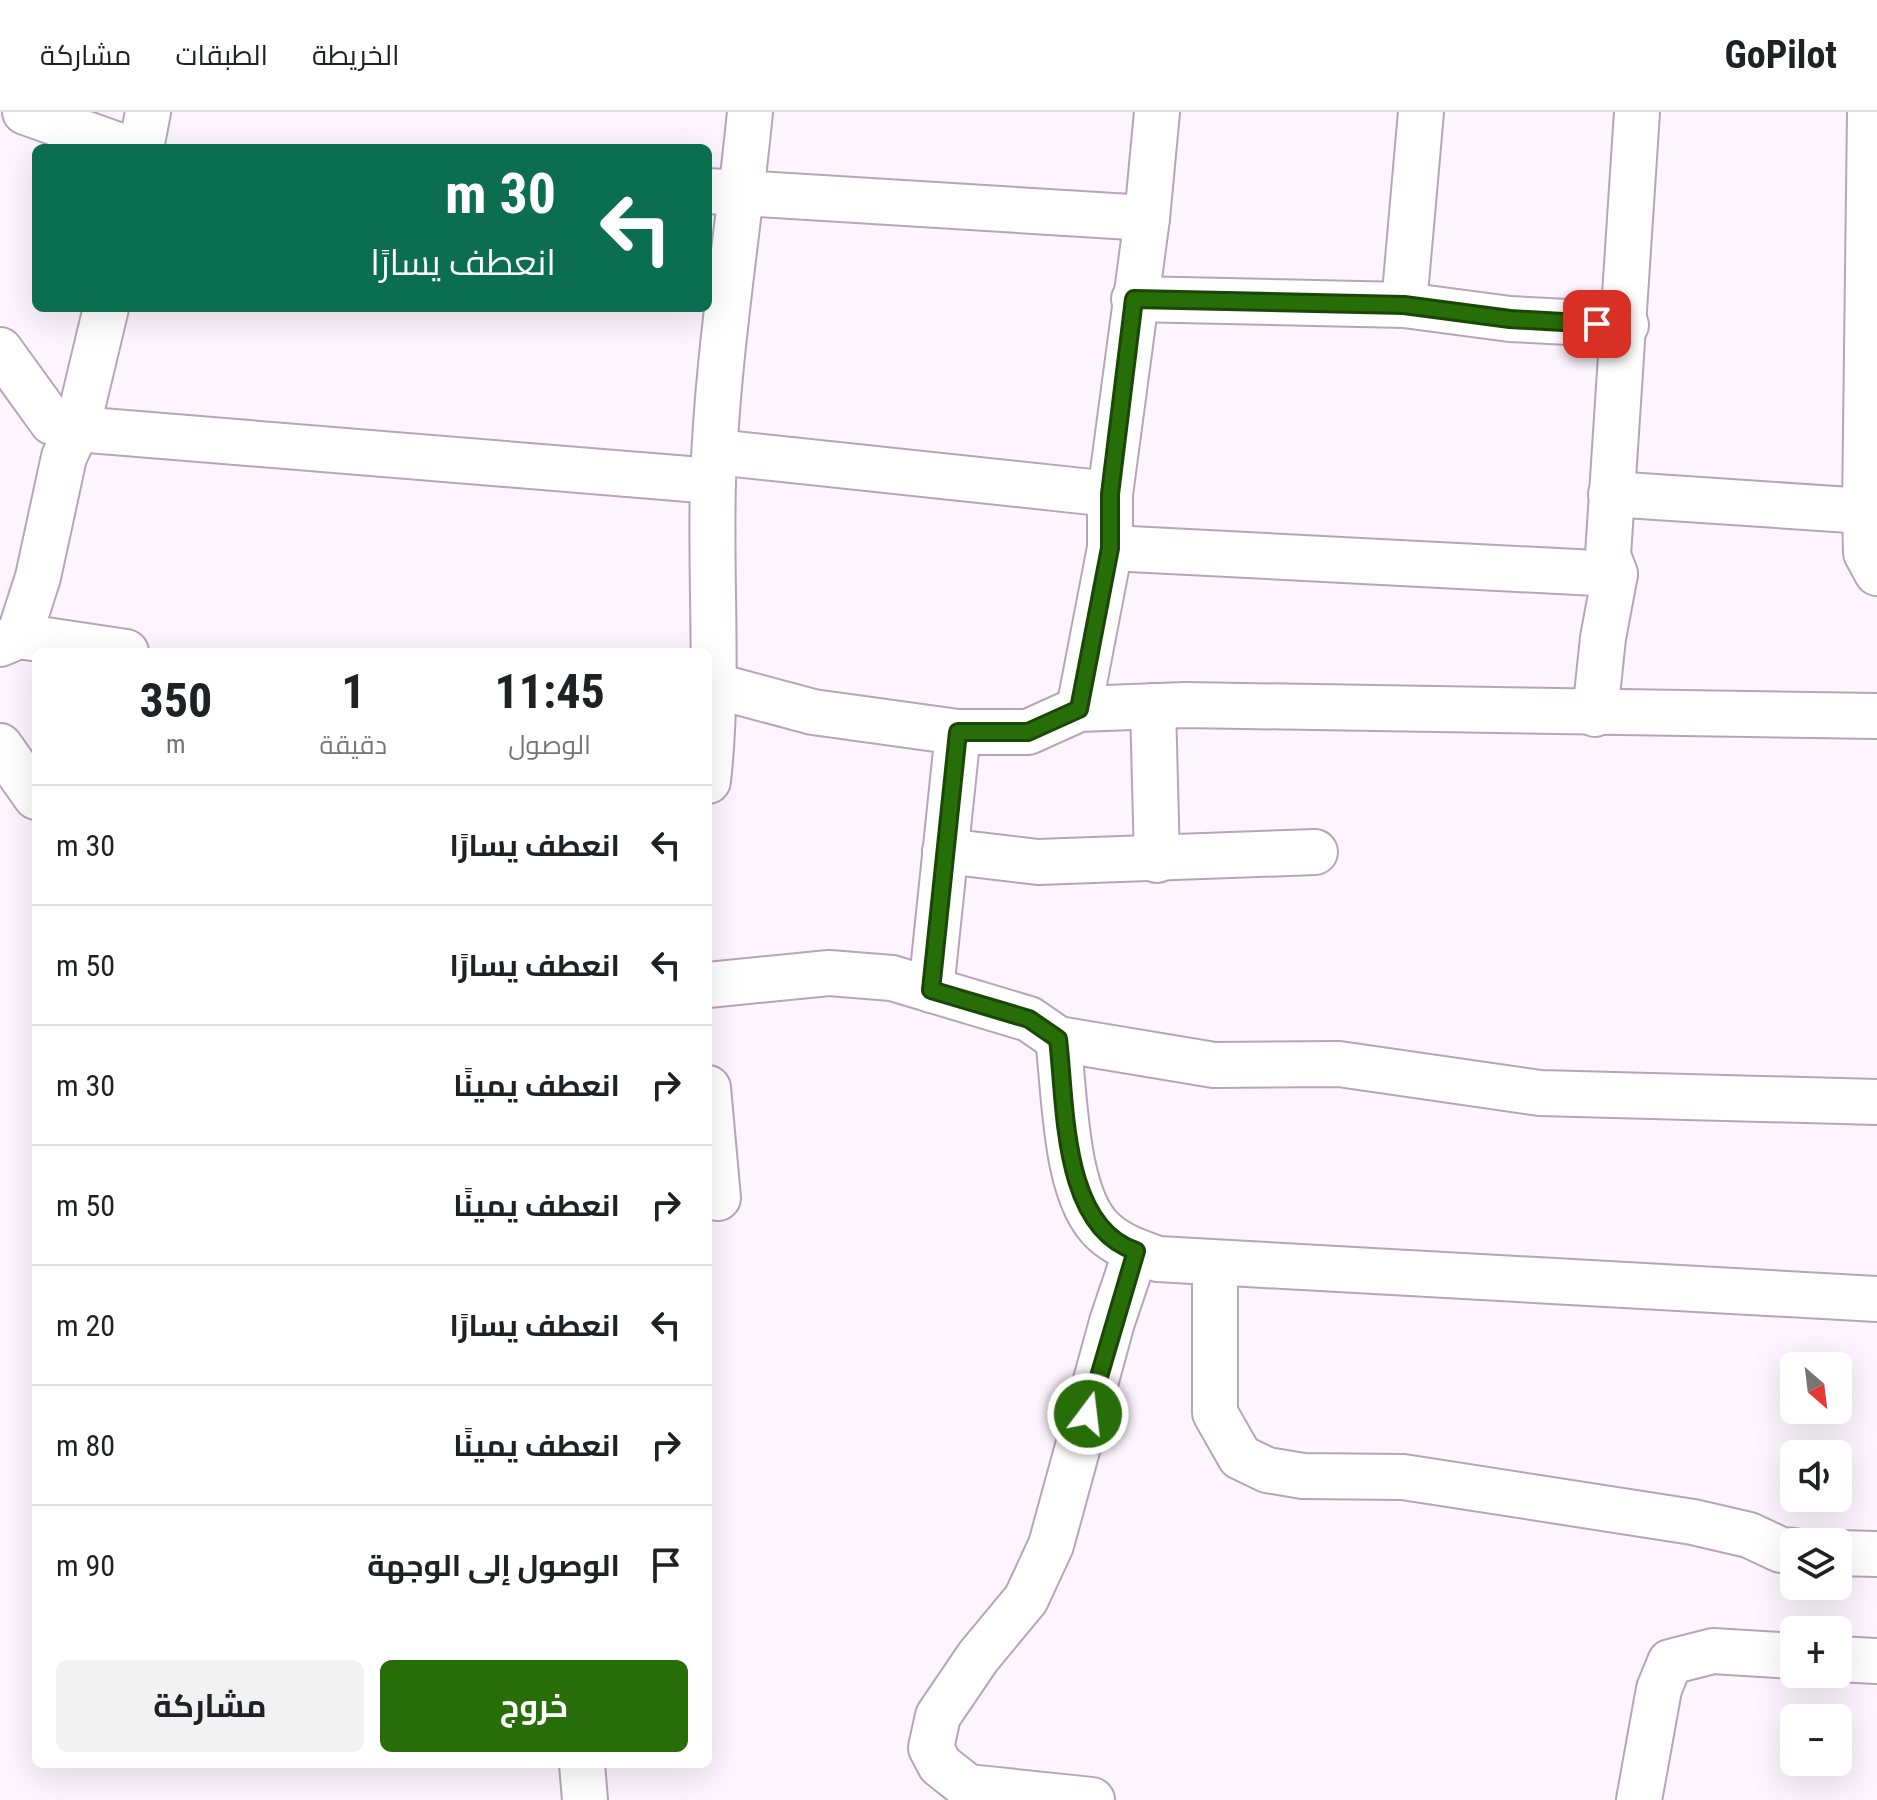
<!DOCTYPE html>
<html lang="ar">
<head>
<meta charset="utf-8">
<style>
	:root { --surface:#fff; --page:#f2f2f2; --text:#202124; --muted:#757577; --line:#e0e0e0; --accent:#276d08 }
	body { margin:0; font-family:"Roboto Condensed",Cairo,sans-serif; background:var(--page); color:var(--text); direction:rtl; height:100vh; display:flex; flex-direction:column; font-size:30px; white-space:nowrap }
	* { box-sizing:border-box; margin:0 }
	p { font-size:26px; color:var(--muted) }
	.icon { flex:none; width:44px; height:44px; fill:none; stroke:currentColor; stroke-width:2; stroke-linecap:round; stroke-linejoin:round }
	.map { position:relative; flex:1; overflow:hidden; direction:ltr }
	.sheet { position:absolute; left:32px; top:536px; width:680px; height:1120px; display:flex; flex-direction:column; background:var(--surface); border-radius:12px; box-shadow:0 8px 32px #0002; direction:rtl }
	.sheet>* { flex:none }
	.hud { position:absolute; left:32px; top:32px; width:680px; height:168px; border-radius:12px; box-shadow:0 8px 32px #0002; direction:rtl; background:#0b6e4f; color:#fff; overflow:hidden }
	.needle { width:52px; rotate:152deg }
	.tools { position:absolute; left:1780px; top:1240px; display:grid; gap:16px }
	.tools a { display:grid; place-items:center; width:72px; height:72px; border-radius:12px; background:var(--surface); box-shadow:0 8px 32px #0002; font-size:40px }
	.pin { position:absolute; display:grid; place-items:center; width:68px; height:68px; color:#fff; margin:-34px; border-radius:16px; box-shadow:0 4px 12px #0006 }
	.me { position:absolute; width:88px; margin:-44px; rotate:15deg; stroke-linejoin:round; filter:drop-shadow(0 0 6px #0008) }
	.turn { display:flex; align-items:center; gap:28px; height:168px; padding:0 24px; font-size:36px }
	.turn .icon { width:104px; height:104px; stroke-width:2.5 }
	.turn b { display:block; font-size:56px; line-height:68px }
	.eta { display:flex; justify-content:space-evenly; align-items:center; height:136px; text-align:center }
	.eta b { font-size:48px; font-weight:700; line-height:56px }
	.cta { display:flex; gap:16px; margin-top:auto; padding:16px 24px }
	.cta a { flex:1; height:92px; border-radius:12px; background:var(--accent); color:#fff; font-size:32px; font-weight:700; line-height:92px; text-align:center }
	.cta a+a { background:var(--page); color:var(--text) }
	ul { padding:0; list-style:none }
	li { display:flex; align-items:center; gap:24px; height:120px; padding:0 24px; border-top:2px solid var(--line) }
	li div { flex:1 }
	li b { display:block; font-size:30px }
	li em { font-style:normal }
	header { display:flex; align-items:center; gap:48px; box-sizing:border-box; height:112px; padding:0 40px; background:var(--surface); border-bottom:2px solid var(--line) }
	header strong { font-size:38px }
	nav { display:flex; gap:44px; margin-inline-start:auto; font-size:28px }
	.map>svg:first-child { display:block }
	.lines { fill:none; stroke-linecap:round; stroke-linejoin:round }
	.minor-casing { stroke:#b8a4ba; stroke-width:48 }
	.minor { stroke:#fff; stroke-width:44 }
	.route-casing { stroke:#194705; stroke-width:20 }
	.route { stroke:#276d08; stroke-width:14 }
</style>
</head>
<body>
<header>
<strong>GoPilot</strong>
<nav><a>الخريطة</a><a>الطبقات</a><a>مشاركة</a></nav>
</header>
<div class="map">
<svg width="1877" height="1688" viewBox="0 0 1877 1688">
	<rect width="100%" height="100%" fill="#fdf5fe"/>
	<g class="lines">
		<defs>
			<g id="minor">
				<polyline points="25,0 126,36"/>
				<polyline points="1870,0 1865,399 1866,441 1877,461"/>
				<polyline points="141,36 148,0"/>
				<polyline points="708,79 1147,106"/>
				<polyline points="1134,187 1404,193 1510,207 1626,213"/>
				<polyline points="1404,193 1421,0"/>
				<polyline points="0,238 52,310 77,317 713,369"/>
				<polyline points="716,340 1110,382"/>
				<polyline points="1611,382 1865,399"/>
				<polyline points="1110,436 1615,462"/>
				<polyline points="19,524 126,540"/>
				<polyline points="0,532 19,524 38,465 64,345 77,317 106,196"/>
				<polyline points="716,574 813,600 958,620 1028,620 1079,597 1185,593 1877,604"/>
				<polyline points="1153,594 1157,748"/>
				<polyline points="1079,597 1110,436 1110,382 1147,106 1157,0"/>
				<polyline points="1595,602 1603,526 1615,462 1608,443 1637,0"/>
				<polyline points="0,634 36,685"/>
				<path d="M708,669C719,569 710,471 713,370C717,246 738,123 750,0"/>
				<polyline points="945,739 1038,750 1315,740"/>
				<polyline points="708,873 829,861 892,866 1029,907 1058,927 1214,953 1339,952 1540,981 1877,990"/>
				<polyline points="931,878 958,620"/>
				<path d="M1058,927C1065,979 1064,1083 1103,1119C1119,1134 1138,1140 1158,1147L1877,1187"/>
				<polyline points="708,976 718,1086"/>
				<polyline points="1215,1152 1215,1301 1240,1345 1267,1358 1303,1364 1403,1365 1693,1410 1749,1423 1781,1438 1794,1439"/>
				<polyline points="1838,1441 1877,1442"/>
				<polyline points="1838,1547 1877,1549"/>
				<polyline points="582,1652 585,1688"/>
				<polyline points="1092,1688 968,1675 940,1653 931,1636 938,1604 978,1545 1026,1487 1051,1433 1112,1210 1136,1139"/>
				<polyline points="1639,1688 1659,1577 1670,1550 1713,1539 1794,1544"/>
			</g>
		</defs>
		<!-- minor casing -->
		<use href="#minor" class="minor-casing"/>
		<!-- minor -->
		<use href="#minor" class="minor"/>
	</g>
	<g class="lines">
		<defs>
			<path id="route" d="M1088,1302L1136,1139C1061,1115 1066,992 1058,927L1029,907L931,878L958,620H1028L1079,597L1110,436V382L1134,187L1404,193L1510,207L1597,212"/>
		</defs>
		<!-- route casing -->
		<use href="#route" class="route-casing"/>
		<!-- route -->
		<use href="#route" class="route"/>
	</g>
</svg>
<div class="tools">
<a><svg class="needle" viewBox="-14 -14 28 28"><path d="M0-13l5 13h-10z" fill="#e53935"/><path d="M0 13l5-13h-10z" fill="#757577"/></svg></a>
<a><svg class="icon" aria-label="sound" viewBox="0 0 24 24"><path d="M4 9h4l5-4v14l-5-4H4zM17 9q2 3 0 6"/></svg></a>
<a><svg class="icon" aria-label="layers" viewBox="0 0 24 24"><path d="M12 4l9 5-9 5-9-5zM3 14l9 5 9-5"/></svg></a>
<a>+</a>
<a>−</a>
</div>
<div class="pin" style="left:1597px;top:212px;background:#d93025"><svg class="icon" aria-label="arrive" viewBox="0 0 24 24"><path d="M6 21V4h12l-3 4 3 4H6"/></svg></div>
<svg class="me" style="left:1088px;top:1302px" viewBox="-20 -20 40 40"><circle r="17" fill="#276d08" stroke="#fff" stroke-width="3"/><path d="M0-11L8 9 0 5-8 9z" fill="#fff"/></svg>
<div class="hud">
<div class="turn"><svg class="icon" aria-label="left" viewBox="0 0 24 24"><path d="M17 20v-9H6M10 6l-5 5 5 5"/></svg><div><b>30 m</b>انعطف يسارًا</div></div>
</div>
<section class="sheet">
<div class="eta">
<div><b>11:45</b><p>الوصول</p></div>
<div><b>1</b><p>دقيقة</p></div>
<div><b>350</b><p>m</p></div>
</div>
<ul>
<li><svg class="icon" aria-label="left" viewBox="0 0 24 24"><path d="M17 20v-9H6M10 6l-5 5 5 5"/></svg><div><b>انعطف يسارًا</b></div><em>30 m</em></li>
<li><svg class="icon" aria-label="left" viewBox="0 0 24 24"><path d="M17 20v-9H6M10 6l-5 5 5 5"/></svg><div><b>انعطف يسارًا</b></div><em>50 m</em></li>
<li><svg class="icon" aria-label="right" viewBox="0 0 24 24"><path d="M7 20v-9h11M14 6l5 5-5 5"/></svg><div><b>انعطف يمينًا</b></div><em>30 m</em></li>
<li><svg class="icon" aria-label="right" viewBox="0 0 24 24"><path d="M7 20v-9h11M14 6l5 5-5 5"/></svg><div><b>انعطف يمينًا</b></div><em>50 m</em></li>
<li><svg class="icon" aria-label="left" viewBox="0 0 24 24"><path d="M17 20v-9H6M10 6l-5 5 5 5"/></svg><div><b>انعطف يسارًا</b></div><em>20 m</em></li>
<li><svg class="icon" aria-label="right" viewBox="0 0 24 24"><path d="M7 20v-9h11M14 6l5 5-5 5"/></svg><div><b>انعطف يمينًا</b></div><em>80 m</em></li>
<li><svg class="icon" aria-label="arrive" viewBox="0 0 24 24"><path d="M6 21V4h12l-3 4 3 4H6"/></svg><div><b>الوصول إلى الوجهة</b></div><em>90 m</em></li>
</ul>
<div class="cta"><a>خروج</a><a>مشاركة</a></div>
</section>
</div>
</body>
</html>
